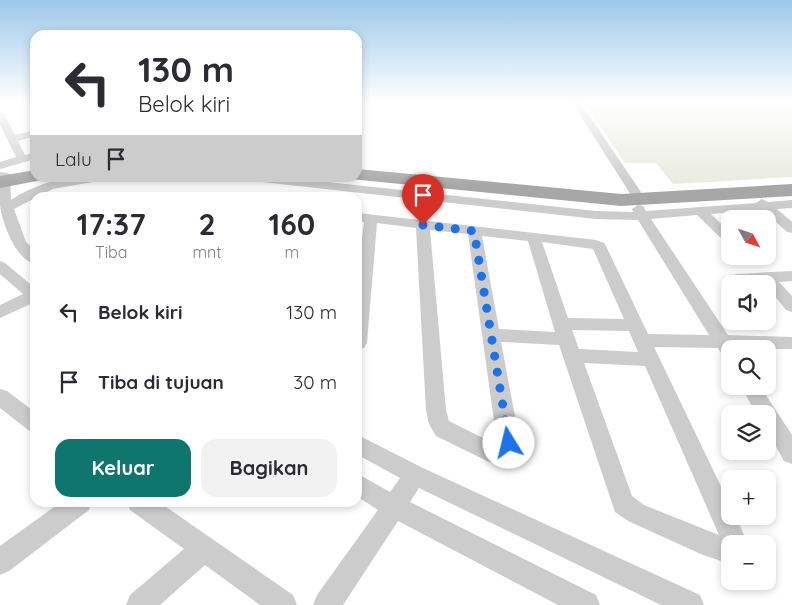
<!DOCTYPE html>
<html lang="id">
<head>
<meta charset="utf-8">
<style>
	:root { --surface:#fff; --page:#f2f2f3; --text:#2b2b33; --muted:#7c7c81; --accent:#0f766e }
	body { margin:0; font-family:Quicksand,sans-serif; background:var(--page); color:var(--text); height:100vh; display:flex; flex-direction:column; font-size:19px; white-space:nowrap }
	* { box-sizing:border-box; margin:0 }
	p { font-size:16px; color:var(--muted) }
	.icon { flex:none; width:28px; height:28px; fill:none; stroke:currentColor; stroke-width:2; stroke-linecap:round; stroke-linejoin:round }
	.map { position:relative; flex:1; overflow:hidden }
	.sheet { position:absolute; left:30px; top:192px; width:332px; height:315px; display:flex; flex-direction:column; background:var(--surface); border-radius:15px; box-shadow:0 2px 8px #0003 }
	.sheet>* { flex:none }
	.hud { position:absolute; left:30px; top:30px; width:332px; height:152px; border-radius:15px; box-shadow:0 2px 8px #0003; background:#fff; color:var(--text); overflow:hidden }
	.needle { width:32px; rotate:130deg }
	.fabs { position:absolute; left:721px; top:210px; display:grid; gap:10px }
	.fabs a { display:grid; place-items:center; width:55px; height:55px; border-radius:10px; background:var(--surface); box-shadow:0 2px 8px #0003; font-size:25px }
	.pin { position:absolute; display:grid; place-items:center; width:42px; height:42px; color:#fff; margin:-51px -21px; border-radius:50% 50% 50% 0; rotate:-45deg; box-shadow:0 0 5px #0007 }
	.pin .icon { rotate:45deg }
	.me { position:absolute; width:55px; margin:-28px; rotate:351deg; stroke-linejoin:round; filter:drop-shadow(0 0 4px #0008) }
	.turn { display:flex; align-items:center; gap:18px; height:105px; padding:0 25px; font-size:22px }
	.turn .icon { width:65px; height:65px; stroke-width:2.5 }
	.turn b { display:block; font-size:35px; line-height:42px }
	.then { display:flex; align-items:center; height:48px; padding:0 25px; background:#0003; gap:10px; font-size:19px }
	.eta { display:flex; justify-content:space-evenly; align-items:center; height:85px; text-align:center }
	.eta b { font-size:30px; font-weight:700; line-height:35px }
	.button { display:flex; gap:10px; margin-top:auto; padding:10px 25px }
	.button a { flex:1; height:58px; border-radius:15px; background:var(--accent); color:#fff; font-size:20px; font-weight:700; line-height:58px; text-align:center }
	.button a+a { background:var(--page); color:var(--text) }
	ul { padding:0; list-style:none }
	li { display:flex; align-items:center; gap:15px; height:70px; padding:0 25px }
	li div { flex:1 }
	li b { display:block; font-size:19px }
	li em { font-style:normal }
	.map>svg:first-child { display:block }
	.green { fill:#e8ebdd }
	.lines { fill:none; stroke-linecap:round; stroke-linejoin:round }
	.street { fill:#ccc; fill-rule:evenodd }
	.primary { fill:#a7a7a7; fill-rule:evenodd }
	.route { stroke:#1a73e8; stroke-width:9; stroke-dasharray:0 16.2 }
</style>
</head>
<body>
<div class="map">
<svg width="792" height="605" viewBox="0 0 792 605">
	<rect width="100%" height="100%" fill="#fff"/>
	<!-- green -->
	<polygon class="green" points="584,102 792,102 792,177 673,184 656,163 625,163"/>
	<g class="lines">
		<!-- street -->
		<g class="street">
			<polygon points="572,102 580,102 641,192 639,195 631,195"/>
			<polygon points="0,112 5,115 15,135 35,130 35,136 18,141 25,155 35,152 35,159 0,169 0,162 16,157 0,125"/>
			<path d="M0,172L8,173L10,175L11,200C37,183 68,174 99,178L93,182L53,189L14,209L26,242L35,251V264C16,260 2,223 0,205C0,194 0,183 0,172Z"/>
			<path d="M256,178H290L596,211L633,212L632,209L638,205L643,206L646,211L756,203L762,199L768,202L792,200V208L777,209L792,222V233L787,232L763,210L711,214L730,232V243L725,242L697,215L651,219L728,335L792,337V349H730V360L724,358L718,348L654,347L730,505V516H736L746,540L745,544H730V559L724,562L703,555L628,521L615,512L559,345L501,342L520,443L511,459L503,462H489L436,436L429,424L426,410L416,228L377,223L367,343L364,348L358,349V275L364,222L358,221V213L596,240L604,243L606,246L648,334L709,335L638,220L596,219L262,182ZM430,230L468,234L497,442H491L449,421L446,410ZM482,236L528,241L555,332L499,329ZM542,242L593,249L624,319L568,318ZM572,330L629,331L638,352L579,349ZM584,363L645,366L719,535L644,505L632,496Z"/>
			<polygon points="0,261 5,263 35,288 35,302 0,318 0,305 23,294 0,274"/>
			<polygon points="792,271 792,281 779,282 792,296 792,312 786,310 768,288 768,284 735,284 731,282 728,279 731,276 736,274"/>
			<polygon points="741,386 760,386 792,435 792,464 784,461 768,432 768,414 756,414"/>
			<polygon points="0,389 7,391 35,412 35,433 28,430 0,408"/>
			<polygon points="358,435 423,468 700,595 704,605 661,605 419,488 410,502 596,595 600,605 558,605 398,521 343,605 313,605 317,595 378,510 358,497 358,474 390,492 400,478 358,455"/>
			<polygon points="61,502 92,502 89,510 9,571 0,575 0,546"/>
			<polygon points="127,502 159,502 293,595 297,605 260,605 205,565 160,605 126,605 130,595 184,549 130,510"/>
		</g>
		<!-- primary -->
		<g class="primary">
			<polygon points="358,169 621,194 792,184 792,196 621,206 351,179 350,178 358,178"/>
			<polygon points="35,170 35,178 43,178 42,180 0,188 0,176"/>
		</g>
	</g>
	<!-- sky -->
	<linearGradient id="sky" x2="0" y2="1"><stop stop-color="#9cc8e9"/><stop offset="0.55" stop-color="#fff"/><stop offset="1" stop-color="#fff" stop-opacity="0"/></linearGradient>
	<rect width="792" height="186" fill="url(#sky)"/>
	<g class="lines">
		<!-- route -->
		<polyline class="route" points="423,225 474,231 509,443"/>
	</g>
</svg>
<div class="fabs">
<a><svg class="needle" viewBox="-14 -14 28 28"><path d="M0-13l5 13h-10z" fill="#e53935"/><path d="M0 13l5-13h-10z" fill="#7c7c81"/></svg></a>
<a><svg class="icon" aria-label="sound" viewBox="0 0 24 24"><path d="M4 9h4l5-4v14l-5-4H4zM17 9q2 3 0 6"/></svg></a>
<a><svg class="icon" aria-label="search" viewBox="0 0 24 24"><circle cx="10" cy="10" r="6"/><path d="M15 15l6 6"/></svg></a>
<a><svg class="icon" aria-label="layers" viewBox="0 0 24 24"><path d="M12 4l9 5-9 5-9-5zM3 14l9 5 9-5"/></svg></a>
<a>+</a>
<a>−</a>
</div>
<div class="pin" style="left:423px;top:225px;background:#d93025"><svg class="icon" aria-label="arrive" viewBox="0 0 24 24"><path d="M6 21V4h12l-3 4 3 4H6"/></svg></div>
<svg class="me" style="left:509px;top:443px" viewBox="-20 -20 40 40"><circle r="19" fill="#fff"/><path d="M0-13L10 11 0 6-10 11z" fill="#1a73e8"/></svg>
<div class="hud">
<div class="turn"><svg class="icon" aria-label="left" viewBox="0 0 24 24"><path d="M17 20v-9H6M10 6l-5 5 5 5"/></svg><div><b>130 m</b>Belok kiri</div></div>
<div class="then">Lalu<svg class="icon" aria-label="arrive" viewBox="0 0 24 24"><path d="M6 21V4h12l-3 4 3 4H6"/></svg></div>
</div>
<section class="sheet">
<div class="eta">
<div><b>17:37</b><p>Tiba</p></div>
<div><b>2</b><p>mnt</p></div>
<div><b>160</b><p>m</p></div>
</div>
<ul>
<li><svg class="icon" aria-label="left" viewBox="0 0 24 24"><path d="M17 20v-9H6M10 6l-5 5 5 5"/></svg><div><b>Belok kiri</b></div><em>130 m</em></li>
<li><svg class="icon" aria-label="arrive" viewBox="0 0 24 24"><path d="M6 21V4h12l-3 4 3 4H6"/></svg><div><b>Tiba di tujuan</b></div><em>30 m</em></li>
</ul>
<div class="button"><a>Keluar</a><a>Bagikan</a></div>
</section>
</div>
</body>
</html>
